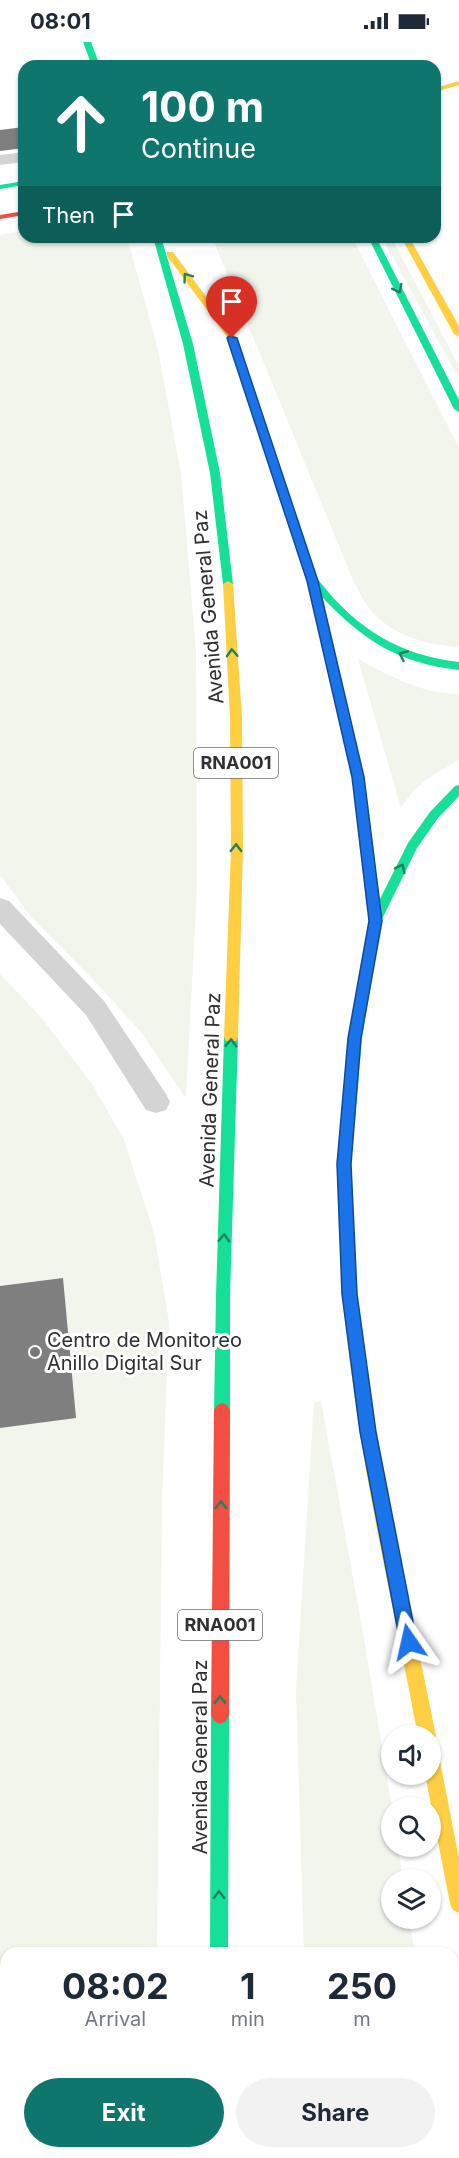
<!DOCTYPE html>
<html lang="en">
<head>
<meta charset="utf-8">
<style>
	:root { --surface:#fff; --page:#f2f2f3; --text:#1f2937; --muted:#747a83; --accent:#0f766e }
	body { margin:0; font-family:Inter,sans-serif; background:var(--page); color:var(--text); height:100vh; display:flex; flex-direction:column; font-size:22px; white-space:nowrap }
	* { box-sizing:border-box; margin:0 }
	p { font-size:20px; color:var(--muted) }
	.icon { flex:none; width:33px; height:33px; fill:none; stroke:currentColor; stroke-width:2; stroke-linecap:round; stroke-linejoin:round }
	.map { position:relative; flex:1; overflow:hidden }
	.details { position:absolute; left:0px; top:1905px; width:459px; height:212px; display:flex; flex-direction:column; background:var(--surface); border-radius:18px 18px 0 0; box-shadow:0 2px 4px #0004 }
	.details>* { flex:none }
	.banner { position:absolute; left:18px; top:18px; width:423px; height:183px; border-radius:18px; box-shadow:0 2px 4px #0004; background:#0f766e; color:#fff; overflow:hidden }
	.tools { position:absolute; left:381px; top:1683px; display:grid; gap:12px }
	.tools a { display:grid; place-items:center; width:60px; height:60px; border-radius:50%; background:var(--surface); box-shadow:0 2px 4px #0004; font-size:30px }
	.pin { position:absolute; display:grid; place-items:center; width:51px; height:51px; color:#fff; margin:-62px -26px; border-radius:50% 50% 50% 0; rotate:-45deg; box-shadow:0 0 6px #0007 }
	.pin .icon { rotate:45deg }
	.me { position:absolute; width:66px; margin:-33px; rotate:349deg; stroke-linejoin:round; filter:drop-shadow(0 0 4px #0008) }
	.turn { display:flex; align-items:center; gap:21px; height:126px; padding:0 24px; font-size:27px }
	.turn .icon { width:78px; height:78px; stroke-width:2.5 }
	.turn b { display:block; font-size:42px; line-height:51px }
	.then { display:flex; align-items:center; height:57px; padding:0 24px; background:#0003; gap:12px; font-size:22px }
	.eta { display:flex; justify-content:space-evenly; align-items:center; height:102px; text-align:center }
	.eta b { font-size:36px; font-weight:700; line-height:42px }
	.cta { display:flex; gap:12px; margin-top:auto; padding:12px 24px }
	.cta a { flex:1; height:69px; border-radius:36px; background:var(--accent); color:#fff; font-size:24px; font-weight:700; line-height:69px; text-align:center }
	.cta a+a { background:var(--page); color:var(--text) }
	.status { display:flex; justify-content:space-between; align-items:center; height:42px; padding:0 30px; background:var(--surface); direction:ltr }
	.status svg { height:16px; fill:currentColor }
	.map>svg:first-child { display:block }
	.green { fill:#f1f5ec }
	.building { fill:#7f7f7f }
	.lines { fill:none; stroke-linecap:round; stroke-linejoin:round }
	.lane { fill:#d4d4d4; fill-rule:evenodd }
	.fast { fill:#16e098; fill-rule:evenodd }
	.slow { fill:#ffcf43; fill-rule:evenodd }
	.jam { fill:#f24e42; fill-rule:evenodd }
	.oneway { stroke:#247f5f }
	.route { fill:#1a73e8; stroke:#114b97; stroke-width:1.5 }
	.poi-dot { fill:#787878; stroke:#fff; stroke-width:2 }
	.labels { text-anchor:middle; stroke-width:6; stroke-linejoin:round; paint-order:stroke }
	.shield { fill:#fff; stroke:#6e6e6e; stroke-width:1.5 }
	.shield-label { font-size:18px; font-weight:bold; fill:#303030 }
	.street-label { font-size:20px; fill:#303030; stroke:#fff }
	.poi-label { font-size:20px; fill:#303030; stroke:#fff; text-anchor:start }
</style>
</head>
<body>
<div class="status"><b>08:01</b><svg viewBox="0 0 49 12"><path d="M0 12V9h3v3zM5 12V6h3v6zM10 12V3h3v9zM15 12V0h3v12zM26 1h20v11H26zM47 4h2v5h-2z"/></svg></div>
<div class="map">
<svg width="459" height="2116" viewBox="0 0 459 2116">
	<rect width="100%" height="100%" fill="#fff"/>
	<!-- green -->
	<g class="green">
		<polygon points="24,189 24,195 127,195 158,308 181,432 196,608 197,845 186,1056 140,989 89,933 32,876 0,833 0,193"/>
		<path d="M212,195H352L459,406V605C426,603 391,593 370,567C363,559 358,547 353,538Z"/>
		<polygon points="382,195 391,195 459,324 459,337"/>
		<path d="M358,617C390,634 422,652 459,652V718C434,733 417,740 401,766Z"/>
		<polygon points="0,932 40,974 92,1042 124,1098 154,1191 169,1280 162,1459 157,1911 6,1911 6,2110 155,2110 155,2116 0,2116"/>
		<polygon points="321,1359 365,1602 392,1765 392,1804 398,1805 403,1837 392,1838 392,1876 409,1877 415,1911 304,1911 296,1649 314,1360"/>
		<polygon points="450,2110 451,2116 310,2116 310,2111"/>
	</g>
	<!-- building -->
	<g class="building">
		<polygon points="24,85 24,106 0,109 0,88"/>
		<polygon points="63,1236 76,1376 0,1386 0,1244"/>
	</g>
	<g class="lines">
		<!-- lane -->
		<g class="lane">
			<polygon points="24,110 24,120 0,123 0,113"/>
			<polygon points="0,856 9,859 104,959 166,1052 170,1060 166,1068 156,1071 146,1068 86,973 0,882"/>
		</g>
		<!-- fast -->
		<g class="fast">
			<polygon points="83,0 91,0 100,24 92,24"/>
			<polygon points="24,139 24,143 0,147 0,143"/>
			<polygon points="153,195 161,195 193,302 220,431 233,542 228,545 223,542 210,431 183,302"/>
			<polygon points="368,195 376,195 459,358 459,370 454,367"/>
			<path d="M305,513C315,517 313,532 320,540C357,587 399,613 459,620V628C398,621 364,599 322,555L364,735L379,859L408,801L430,770L455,744L459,743V754L438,776L417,806L381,879L362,996L351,1122L355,1218L353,1223L348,1225L343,1223L341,1218L337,1122L348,996L369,879L352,735L308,539L300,516Z"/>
			<polygon points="231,990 236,991 238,995 230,1254 230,1368 227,1373 222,1375 217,1373 214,1368 216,1254 224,995 226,991"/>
			<polygon points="220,1664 226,1667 229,1673 228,1911 210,1911 211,1673 214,1667"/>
		</g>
		<!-- slow -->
		<g class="slow">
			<polygon points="459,39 459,43 435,50 435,46"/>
			<polygon points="401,195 409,195 459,284 459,295 454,292"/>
			<polygon points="167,210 173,210 237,296 310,516 309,518 301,518 300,516 228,296 167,214"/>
			<polygon points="228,539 233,542 242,676 243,807 238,995 236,999 226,999 224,995 231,807 230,676 223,542"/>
			<path d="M348,1211L353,1213L355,1218C365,1378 405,1537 436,1694L430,1701V1694H418C388,1536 349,1378 341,1218L343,1213Z"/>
			<polygon points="430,1706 436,1708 439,1714 459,1816 459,1871 453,1868 450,1862 425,1732 430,1732"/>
			<rect x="209" y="2110" width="20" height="6"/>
		</g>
		<!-- jam -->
		<g class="jam">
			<polygon points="24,169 24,173 0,177 0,173"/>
			<polygon points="222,1361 227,1363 230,1368 229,1673 226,1679 220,1682 214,1679 211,1673 214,1368 217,1363"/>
		</g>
	</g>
	<!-- one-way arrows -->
	<defs><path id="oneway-chevron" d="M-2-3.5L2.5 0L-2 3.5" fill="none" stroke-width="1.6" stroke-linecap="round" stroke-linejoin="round" transform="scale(1.5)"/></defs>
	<g class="oneway">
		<use href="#oneway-chevron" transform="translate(187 235) rotate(-126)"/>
		<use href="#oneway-chevron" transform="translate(398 247) rotate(63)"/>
		<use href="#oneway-chevron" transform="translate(232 611) rotate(-93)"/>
		<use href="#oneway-chevron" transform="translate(403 613) rotate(-156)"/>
		<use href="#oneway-chevron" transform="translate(236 806) rotate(-89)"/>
		<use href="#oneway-chevron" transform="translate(401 826) rotate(-64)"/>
		<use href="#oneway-chevron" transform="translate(231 1001) rotate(-88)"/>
		<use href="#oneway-chevron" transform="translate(224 1196) rotate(-88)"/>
		<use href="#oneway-chevron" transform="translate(221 1463) rotate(-90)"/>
		<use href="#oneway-chevron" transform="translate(220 1658) rotate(-90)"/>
		<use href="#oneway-chevron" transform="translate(219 1853) rotate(-90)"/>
	</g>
	<!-- route -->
	<polygon class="route" points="229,294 237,296 318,539 364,735 382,879 361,996 351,1122 357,1252 376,1390 417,1600 415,1606 409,1608 403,1606 400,1600 360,1390 342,1252 337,1122 348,996 369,879 352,735 307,539 227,296"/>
	<!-- markers -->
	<circle class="poi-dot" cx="35" cy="1310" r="6"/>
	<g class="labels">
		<!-- shield labels -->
		<g class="shield">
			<rect x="194" y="706" width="84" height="30" rx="4.5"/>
			<rect x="178" y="1568" width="84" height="30" rx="4.5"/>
		</g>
		<g class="shield-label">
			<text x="236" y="727">RNA001</text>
			<text x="220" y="1589">RNA001</text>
		</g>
		<!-- street labels -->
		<g class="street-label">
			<text transform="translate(208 565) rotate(-95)" y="7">Avenida General Paz</text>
			<text transform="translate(210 1048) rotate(-88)" y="7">Avenida General Paz</text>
			<text transform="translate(200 1715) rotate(-90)" y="7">Avenida General Paz</text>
		</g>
		<!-- poi labels -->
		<g class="poi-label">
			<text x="47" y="1305">Centro de Monitoreo<tspan x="47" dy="23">Anillo Digital Sur</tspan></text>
		</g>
	</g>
</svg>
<div class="tools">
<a><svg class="icon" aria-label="sound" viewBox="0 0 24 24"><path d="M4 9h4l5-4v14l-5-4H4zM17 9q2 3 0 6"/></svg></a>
<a><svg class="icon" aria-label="search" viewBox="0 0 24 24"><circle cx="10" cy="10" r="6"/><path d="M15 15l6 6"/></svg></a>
<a><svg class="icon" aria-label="layers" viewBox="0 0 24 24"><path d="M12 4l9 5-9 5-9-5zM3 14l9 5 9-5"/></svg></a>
</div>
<div class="pin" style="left:232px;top:296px;background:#d93025"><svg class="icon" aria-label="arrive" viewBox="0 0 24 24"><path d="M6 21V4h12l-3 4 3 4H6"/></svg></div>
<svg class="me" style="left:409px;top:1600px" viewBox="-20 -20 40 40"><path d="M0-17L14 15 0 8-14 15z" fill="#1a73e8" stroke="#fff" stroke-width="4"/></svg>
<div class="banner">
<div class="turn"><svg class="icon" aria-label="ahead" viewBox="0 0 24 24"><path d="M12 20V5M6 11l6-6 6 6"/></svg><div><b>100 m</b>Continue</div></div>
<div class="then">Then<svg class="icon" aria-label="arrive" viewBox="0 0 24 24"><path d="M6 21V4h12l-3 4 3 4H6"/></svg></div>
</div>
<section class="details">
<div class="eta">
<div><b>08:02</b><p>Arrival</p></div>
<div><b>1</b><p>min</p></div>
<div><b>250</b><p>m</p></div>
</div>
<div class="cta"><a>Exit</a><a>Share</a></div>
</section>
</div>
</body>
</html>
